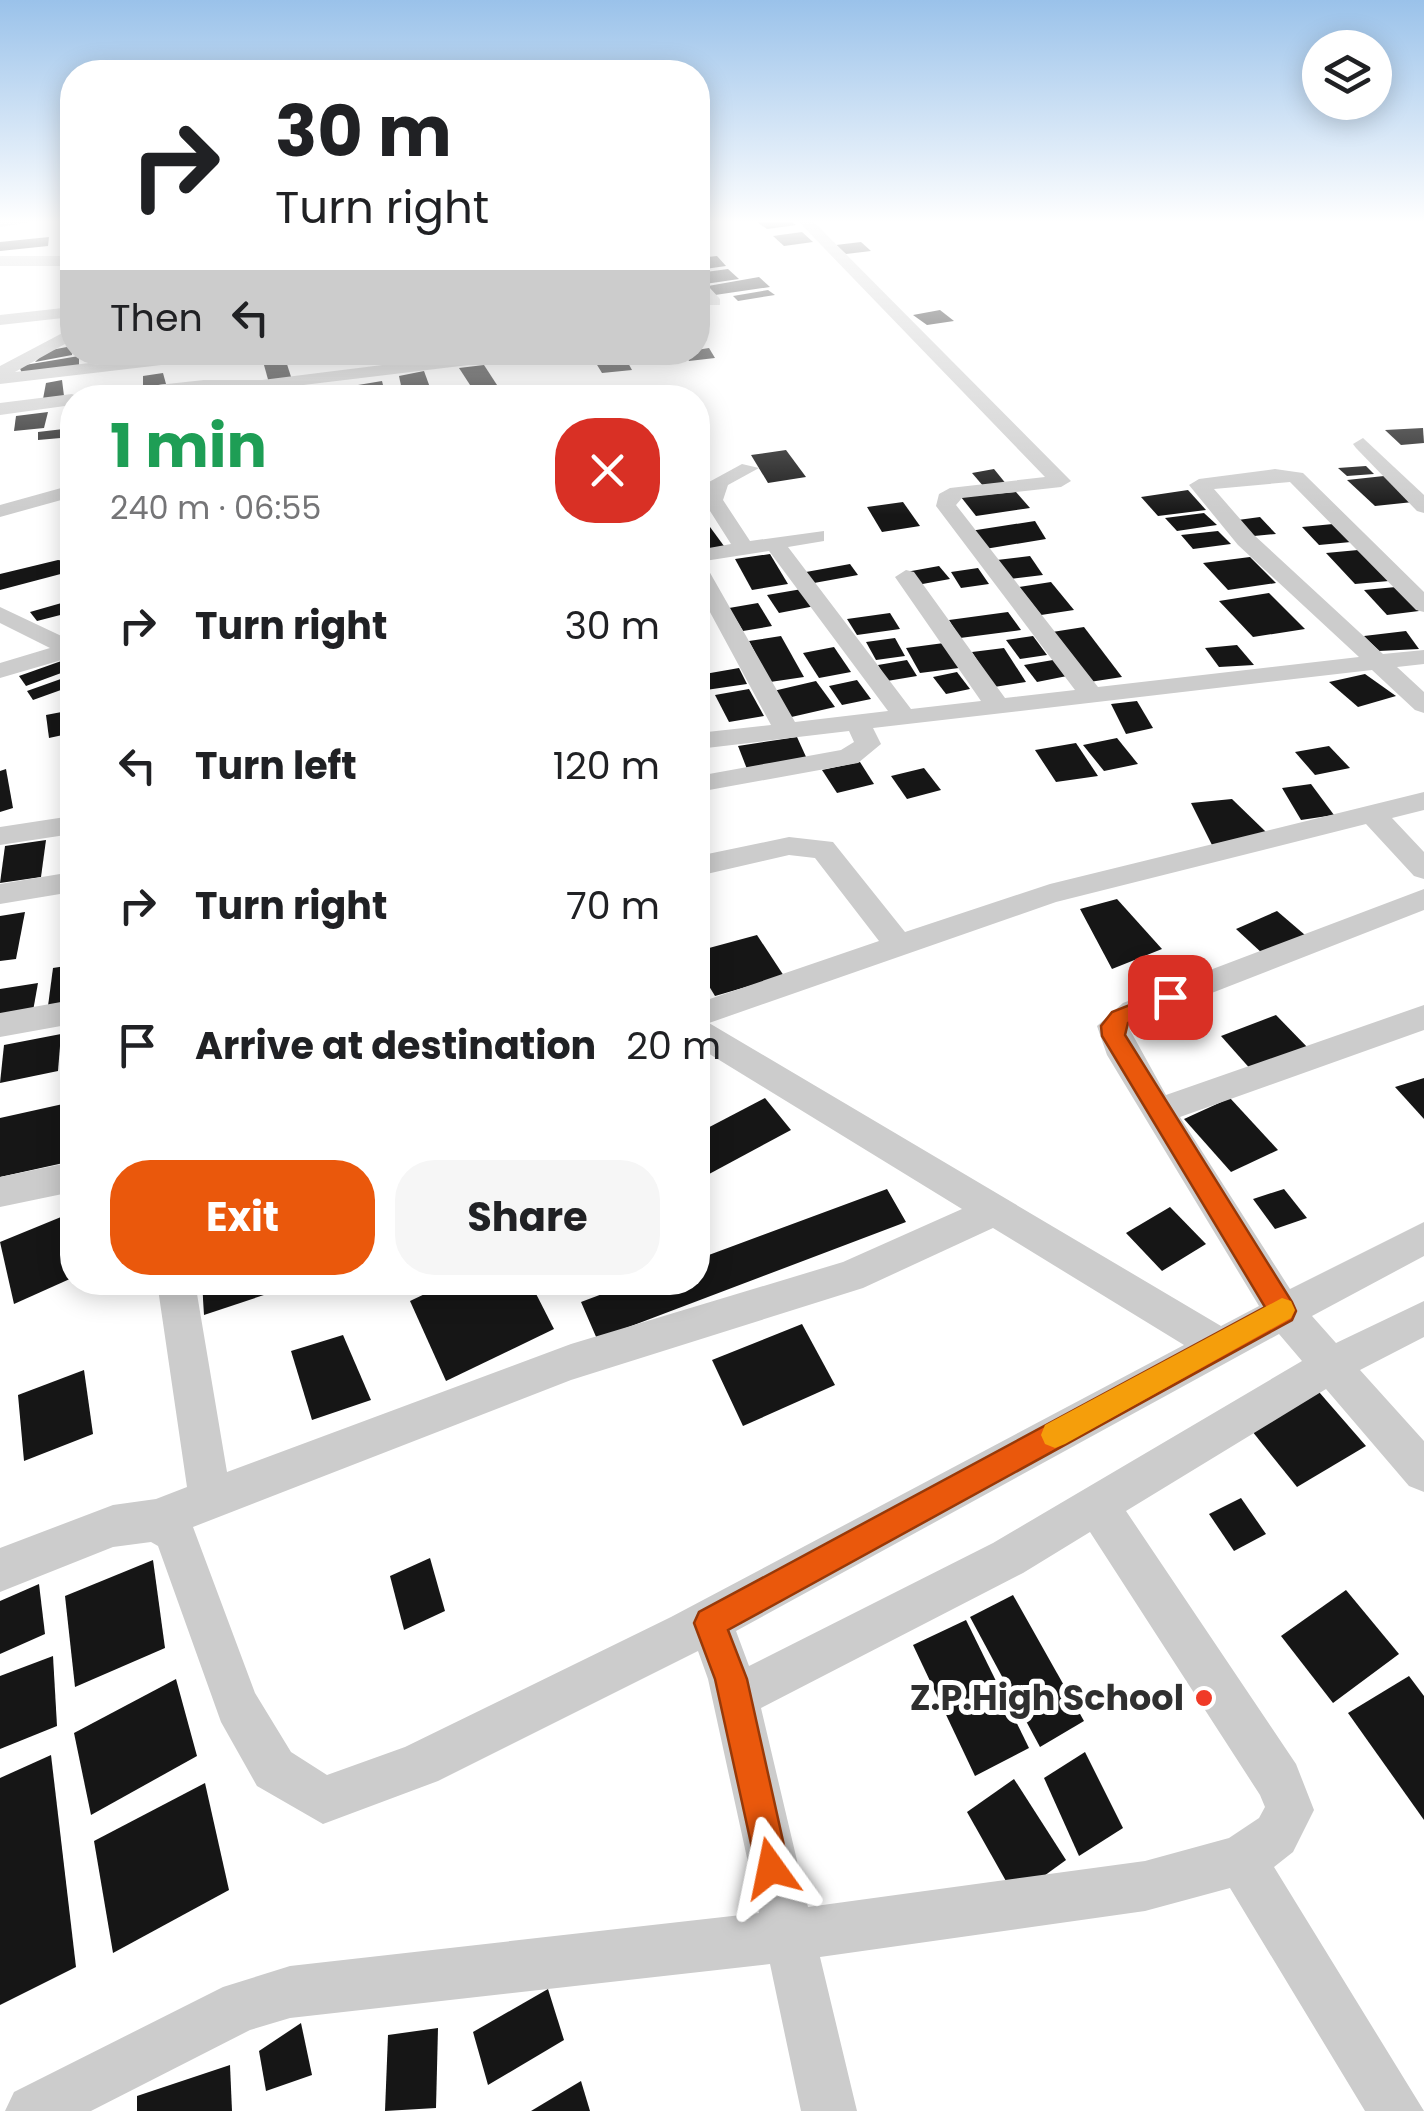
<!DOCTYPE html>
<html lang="en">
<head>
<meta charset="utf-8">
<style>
	:root { --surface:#fff; --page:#f6f6f6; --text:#202124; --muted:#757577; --accent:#ea580c }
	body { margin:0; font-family:Poppins,sans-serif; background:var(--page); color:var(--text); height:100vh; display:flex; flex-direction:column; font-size:38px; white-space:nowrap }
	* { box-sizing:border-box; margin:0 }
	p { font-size:32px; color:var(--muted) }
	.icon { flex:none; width:55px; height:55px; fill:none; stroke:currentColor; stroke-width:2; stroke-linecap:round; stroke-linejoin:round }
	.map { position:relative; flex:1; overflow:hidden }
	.details { position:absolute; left:60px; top:385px; width:650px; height:910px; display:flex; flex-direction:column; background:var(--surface); border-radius:40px; box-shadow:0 5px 25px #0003 }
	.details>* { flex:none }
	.top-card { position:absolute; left:60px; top:60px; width:650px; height:305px; border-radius:40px; box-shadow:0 5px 25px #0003; background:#fff; color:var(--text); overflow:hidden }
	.controls { position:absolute; left:1302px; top:30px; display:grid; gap:20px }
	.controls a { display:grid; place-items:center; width:90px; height:90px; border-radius:50%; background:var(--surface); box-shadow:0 5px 25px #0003; font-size:50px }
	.pin { position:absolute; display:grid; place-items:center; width:85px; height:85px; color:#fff; margin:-42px; border-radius:20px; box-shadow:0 5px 15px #0006 }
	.me { position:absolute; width:110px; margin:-55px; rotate:348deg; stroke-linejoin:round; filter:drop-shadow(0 0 8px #0008) }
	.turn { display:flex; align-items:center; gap:35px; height:210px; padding:0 50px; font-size:45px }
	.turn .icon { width:130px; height:130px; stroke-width:2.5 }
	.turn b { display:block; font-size:70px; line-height:85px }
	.then { display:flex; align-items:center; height:95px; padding:0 50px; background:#0003; gap:20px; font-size:38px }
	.round { display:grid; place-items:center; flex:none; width:105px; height:105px; border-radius:40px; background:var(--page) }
	.head { display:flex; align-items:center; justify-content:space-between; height:170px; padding:0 50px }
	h1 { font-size:60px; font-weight:700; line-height:75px; color:#1e9e55 }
	.cta { display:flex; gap:20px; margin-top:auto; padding:20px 50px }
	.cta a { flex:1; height:115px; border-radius:40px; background:var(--accent); color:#fff; font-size:40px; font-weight:700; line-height:115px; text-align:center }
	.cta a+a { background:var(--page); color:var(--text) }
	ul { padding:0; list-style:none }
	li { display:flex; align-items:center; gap:30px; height:140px; padding:0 50px }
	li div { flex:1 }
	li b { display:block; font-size:38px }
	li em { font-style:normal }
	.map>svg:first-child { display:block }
	.building { fill:#161616 }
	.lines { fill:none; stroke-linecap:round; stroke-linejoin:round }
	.minor { fill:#ccc; fill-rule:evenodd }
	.route { fill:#ea580c; stroke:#983908; stroke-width:2.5 }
	.slow { fill:#f59e0b }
	.poi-dot { fill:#f03a27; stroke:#fff; stroke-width:4 }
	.labels { text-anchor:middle; stroke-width:10; stroke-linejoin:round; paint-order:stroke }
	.near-poi-label { font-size:35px; font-weight:bold; fill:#2f2f2f; stroke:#fff; text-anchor:end }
</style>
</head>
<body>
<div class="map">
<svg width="1424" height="2111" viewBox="0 0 1424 2111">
	<rect width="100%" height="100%" fill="#fff"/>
	<!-- building -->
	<g class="building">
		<polygon points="754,220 789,220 796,225 767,229"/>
		<polygon points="802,232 813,242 784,246 773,236"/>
		<polygon points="49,237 48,246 0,251 0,242"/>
		<polygon points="861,242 871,251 846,254 836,245"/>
		<polygon points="717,256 726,266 698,270 698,258"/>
		<polygon points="728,269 739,279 705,284 698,273"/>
		<polygon points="759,277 770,287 715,295 708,286"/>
		<polygon points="768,290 775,295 738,301 733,296"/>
		<polygon points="940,310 954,321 927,325 913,315"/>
		<polygon points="72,346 72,355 35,362 46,351"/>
		<polygon points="709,348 715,358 689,361 684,352"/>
		<polygon points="291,352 325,352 328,358 297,363"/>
		<polygon points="656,352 659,357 627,361 632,370 602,373 591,355"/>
		<polygon points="79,356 79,367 23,376 19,366"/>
		<polygon points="286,361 292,380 269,383 264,365"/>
		<polygon points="484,365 497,385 472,388 459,368"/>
		<polygon points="424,371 432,393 403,395 399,376"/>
		<polygon points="163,373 166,384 143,387 143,376"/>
		<polygon points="62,380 64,396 43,399 46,383"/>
		<polygon points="382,381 385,393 359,397 358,385"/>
		<polygon points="292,386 295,398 272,398 270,389"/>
		<polygon points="48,412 44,428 14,431 16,416"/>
		<polygon points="72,428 72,437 38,440 38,432"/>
		<polygon points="1423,428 1424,443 1401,445 1385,430"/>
		<polygon points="786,450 806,477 768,483 751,455"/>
		<polygon points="1366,466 1374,474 1347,476 1338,468"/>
		<polygon points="994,469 1007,485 984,487 972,473"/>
		<polygon points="1384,476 1413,502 1375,506 1347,480"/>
		<polygon points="1188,490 1206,510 1158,516 1141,497"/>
		<polygon points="1016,492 1030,508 976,516 961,497"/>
		<polygon points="903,502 920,526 882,532 867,507"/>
		<polygon points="1204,513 1217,525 1177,531 1165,518"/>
		<polygon points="1260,517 1276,534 1254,536 1238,520"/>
		<polygon points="1035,521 1046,539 985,549 970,531"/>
		<polygon points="1333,524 1351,542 1319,545 1302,527"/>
		<polygon points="710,527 724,546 698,551 698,530"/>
		<polygon points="1218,531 1231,544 1193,549 1181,535"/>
		<polygon points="1358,550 1389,581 1355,584 1326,553"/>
		<polygon points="770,554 788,584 752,590 735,559"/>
		<polygon points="1030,556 1043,575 1010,579 997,560"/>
		<polygon points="1250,557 1276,583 1228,590 1203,563"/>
		<polygon points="58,560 72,562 72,571 0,590 0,574"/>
		<polygon points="850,564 858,575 814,583 806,572"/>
		<polygon points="939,566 950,579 917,585 906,572"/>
		<polygon points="978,568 989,584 961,588 951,572"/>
		<polygon points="1051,582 1074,610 1041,615 1019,587"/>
		<polygon points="1396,587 1419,611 1387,615 1364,590"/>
		<polygon points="802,589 815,606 779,613 767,595"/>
		<polygon points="1269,593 1305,629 1253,637 1219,601"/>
		<polygon points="72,600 72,612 37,621 30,612"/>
		<polygon points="758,603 772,626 743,631 729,608"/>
		<polygon points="1008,612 1021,630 960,638 949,620"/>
		<polygon points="890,613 900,629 857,635 847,619"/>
		<polygon points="1084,627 1122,677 1083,683 1046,633"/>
		<polygon points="1406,631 1419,649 1379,651 1364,636"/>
		<polygon points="781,636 804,677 770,682 749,641"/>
		<polygon points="1033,636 1047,655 1020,659 1006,640"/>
		<polygon points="895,638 905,656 876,660 866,642"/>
		<polygon points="944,643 959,668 920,673 906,648"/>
		<polygon points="1237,645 1254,665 1219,667 1205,648"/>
		<polygon points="834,647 851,672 819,678 803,653"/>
		<polygon points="1004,648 1026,682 994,687 972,652"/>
		<polygon points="67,659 72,669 26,686 19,676"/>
		<polygon points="907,660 917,676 887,681 878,665"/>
		<polygon points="1053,660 1067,676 1037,682 1024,665"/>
		<polygon points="739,668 747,684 706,690 699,675"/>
		<polygon points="957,672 970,689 946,694 933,677"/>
		<polygon points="1365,674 1396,696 1358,707 1329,682"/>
		<polygon points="72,675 72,686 33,700 27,691"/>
		<polygon points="857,680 871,699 842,705 829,686"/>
		<polygon points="816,681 835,707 787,718 769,692"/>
		<polygon points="749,689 764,716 729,722 715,695"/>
		<polygon points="1137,701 1153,728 1126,734 1111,704"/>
		<polygon points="72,710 72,733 49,738 46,715"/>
		<polygon points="797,737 807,759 747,769 738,746"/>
		<polygon points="1117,738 1138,764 1104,771 1083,745"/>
		<polygon points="1076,743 1098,776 1056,782 1035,750"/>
		<polygon points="1329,746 1350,768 1315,775 1295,752"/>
		<polygon points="860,762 874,784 837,793 822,770"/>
		<polygon points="924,768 941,790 907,799 891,776"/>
		<polygon points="6,769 13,808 0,812 0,771"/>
		<polygon points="1311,784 1334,815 1301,820 1282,788"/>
		<polygon points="1232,799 1266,832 1213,847 1191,803"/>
		<polygon points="46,840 41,877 0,883 5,846"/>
		<polygon points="1117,899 1162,949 1112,969 1080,909"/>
		<polygon points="1277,911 1305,935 1263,954 1236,929"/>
		<polygon points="25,912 16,959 0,961 0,916"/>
		<polygon points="757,935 784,976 715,996 698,968 698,951"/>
		<polygon points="72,965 72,1002 48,1006 53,968"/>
		<polygon points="38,983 33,1011 0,1016 0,989"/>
		<polygon points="1276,1015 1310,1050 1253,1072 1221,1036"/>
		<polygon points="61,1034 58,1071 0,1083 4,1045"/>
		<polygon points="1424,1078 1424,1119 1395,1087"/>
		<polygon points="765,1098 791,1130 698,1180 698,1133"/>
		<polygon points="1230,1098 1278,1150 1231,1172 1184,1119"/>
		<polygon points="72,1102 68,1162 0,1177 0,1118"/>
		<polygon points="887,1189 906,1222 597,1339 581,1302 634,1282 698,1282 698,1259"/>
		<polygon points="1284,1189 1307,1218 1275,1229 1253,1199"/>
		<polygon points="1170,1207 1206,1244 1162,1271 1126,1233"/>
		<polygon points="61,1217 72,1258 72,1278 14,1304 0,1242"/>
		<polygon points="202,1282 278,1282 279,1290 204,1315"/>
		<polygon points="450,1282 530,1282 554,1329 446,1381 410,1301"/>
		<polygon points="802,1324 835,1385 743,1426 712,1360"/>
		<polygon points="343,1335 371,1400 312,1420 291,1351"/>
		<polygon points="84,1370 93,1434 24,1461 18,1395"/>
		<polygon points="1319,1392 1366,1446 1297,1487 1252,1431"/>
		<polygon points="1241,1498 1266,1534 1234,1551 1209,1514"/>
		<polygon points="430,1558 445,1611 404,1630 390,1576"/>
		<polygon points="153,1560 165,1648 75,1687 65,1596"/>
		<polygon points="39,1584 45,1634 0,1654 0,1601"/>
		<polygon points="1346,1590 1399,1654 1333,1703 1281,1636"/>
		<polygon points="1013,1595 1084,1721 1040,1747 970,1617"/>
		<polygon points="966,1620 1029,1748 975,1776 913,1645"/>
		<polygon points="53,1656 57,1726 0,1749 0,1676"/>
		<polygon points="1409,1676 1424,1696 1424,1820 1348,1713"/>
		<polygon points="176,1679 197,1756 91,1815 74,1733"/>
		<polygon points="1085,1752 1123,1828 1079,1856 1044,1778"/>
		<polygon points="51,1755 76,1967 0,2005 0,1778"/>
		<polygon points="1014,1779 1066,1860 1015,1897 967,1812"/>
		<polygon points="205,1783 229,1890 113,1953 94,1841"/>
		<polygon points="548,1989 564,2040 488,2085 473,2032"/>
		<polygon points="301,2023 312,2075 266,2091 259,2051"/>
		<polygon points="438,2028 436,2108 385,2111 388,2035"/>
		<polygon points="230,2065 232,2111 137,2111 137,2096"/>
		<polygon points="581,2081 590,2111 531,2111"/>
	</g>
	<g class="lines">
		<!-- minor -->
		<g class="minor">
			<polygon points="0,220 46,220 0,227"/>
			<polygon points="797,220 812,220 1071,481 1061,487 962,498 956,505 1098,687 1359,657 1238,545 1189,485 1199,479 1275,469 1303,473 1424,592 1424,612 1416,610 1290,482 1214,489 1254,535 1383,654 1424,650 1424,664 1397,667 1424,692 1424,713 1415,710 1372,670 873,728 881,744 858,763 698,792 698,776 841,750 854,742 849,731 698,749 698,733 771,725 698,590 698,564 709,571 795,722 888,711 769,551 698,562 698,550 731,544 703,500 709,482 742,464 759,468 728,485 723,500 750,541 824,531 824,541 788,547 911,709 981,701 895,577 906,570 914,572 1005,698 1075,690 936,506 939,494 950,488 1045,477"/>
			<rect x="0" y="256" width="72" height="10"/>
			<polygon points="698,275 720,299 720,305 708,305 698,291"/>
			<polygon points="72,307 72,317 0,325 0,315"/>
			<polygon points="72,328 72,340 15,372 180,352 237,352 229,357 0,384 0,366"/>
			<polygon points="487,352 543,352 535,357 262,390 85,398 94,392 204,380 262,380"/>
			<polygon points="665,352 682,352 685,357 676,362"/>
			<polygon points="72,394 80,398 72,398 72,405 0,415 0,403"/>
			<polygon points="1363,438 1424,495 1424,513 1417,511 1356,448 1353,444"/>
			<polygon points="72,485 72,497 0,517 0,505"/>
			<polygon points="0,607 72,641 72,657 0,678 0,663 50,648 0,623"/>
			<path d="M1424,792V810L1392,818L1424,852V879L1414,876L1366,824L1056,902L709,1023L1221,1326L1259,1306L1107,1055L1097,1026L1123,1003L1424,889V910L1145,1019L1130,1030L1166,1095L1424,1005V1030L1180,1117L1290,1289L1424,1222V1256L1312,1316L1336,1343L1424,1301V1337L1360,1370L1424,1441V1492L1409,1486L1326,1389L1126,1511L1296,1764L1314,1810L1293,1852L1274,1867L1424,2111H1365L1230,1888L1145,1911L820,1957L857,2111H801L770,1964L290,2018L250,2030L91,2111H5L14,2092L223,1987L290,1966L759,1913L708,1679L698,1651L438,1781L323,1824L257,1786L221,1722L158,1546L151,1542L113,1547L0,1592V1548L113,1505L156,1499L187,1487L157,1282H195L227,1472L571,1344L843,1262L962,1209L698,1047V1003L879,941L815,858L789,855L698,876V856L789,837L833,842L905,932L1050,884ZM993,1228L1184,1345L671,1617L405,1747L327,1775L291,1752L255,1693L193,1527L571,1380L863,1288ZM1279,1334L1302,1361L993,1543L749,1666L736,1631ZM1090,1532L1260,1795L1265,1807L1259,1818L1229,1838L1145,1861L808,1907L761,1708L1023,1573Z"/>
			<polygon points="72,816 72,834 0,845 0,827"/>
			<polygon points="72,872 72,892 0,904 0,884"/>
			<polygon points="72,1000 72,1024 0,1037 0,1013"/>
			<polygon points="72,1162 72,1192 0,1207 0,1177"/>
		</g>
	</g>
	<!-- sky -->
	<linearGradient id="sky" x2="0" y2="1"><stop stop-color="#9ac2ea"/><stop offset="0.43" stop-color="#fff"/><stop offset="1" stop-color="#fff" stop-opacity="0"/></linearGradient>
	<rect width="1424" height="515" fill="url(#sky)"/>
	<!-- route -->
	<polygon class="route" points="1170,989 1178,991 1178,1003 1128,1023 1125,1035 1292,1302 1296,1311 1292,1320 728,1630 747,1679 789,1868 784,1880 771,1885 759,1880 715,1679 694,1623 699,1612 1265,1307 1102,1036 1101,1026 1112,1012"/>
	<!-- slow -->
	<polygon class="slow" points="1282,1298 1291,1301 1295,1310 1291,1318 1065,1444 1055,1448 1045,1444 1041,1435 1045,1425"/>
	<!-- markers -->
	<circle class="poi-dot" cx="1204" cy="1698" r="10"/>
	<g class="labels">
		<!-- near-poi labels -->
		<g class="near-poi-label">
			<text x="1184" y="1710">Z.P.High School</text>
		</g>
	</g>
</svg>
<div class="controls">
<a><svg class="icon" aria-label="layers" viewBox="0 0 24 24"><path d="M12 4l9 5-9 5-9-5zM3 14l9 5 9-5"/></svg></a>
</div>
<div class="pin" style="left:1170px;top:997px;background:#d93025"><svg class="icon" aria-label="arrive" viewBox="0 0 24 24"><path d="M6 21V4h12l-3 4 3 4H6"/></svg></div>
<svg class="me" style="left:771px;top:1868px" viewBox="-20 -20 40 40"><path d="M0-17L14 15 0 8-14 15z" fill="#ea580c" stroke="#fff" stroke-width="4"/></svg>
<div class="top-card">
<div class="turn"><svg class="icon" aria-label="right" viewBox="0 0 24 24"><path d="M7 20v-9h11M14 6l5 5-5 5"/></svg><div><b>30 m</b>Turn right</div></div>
<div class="then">Then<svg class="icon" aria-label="left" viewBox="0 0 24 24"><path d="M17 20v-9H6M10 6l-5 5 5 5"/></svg></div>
</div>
<section class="details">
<div class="head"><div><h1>1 min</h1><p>240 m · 06:55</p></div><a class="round" style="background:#d93025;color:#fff"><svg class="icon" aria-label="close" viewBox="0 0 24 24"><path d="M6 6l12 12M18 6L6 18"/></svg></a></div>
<ul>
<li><svg class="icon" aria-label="right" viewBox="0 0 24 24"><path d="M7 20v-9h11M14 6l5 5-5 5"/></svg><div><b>Turn right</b></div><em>30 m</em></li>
<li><svg class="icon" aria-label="left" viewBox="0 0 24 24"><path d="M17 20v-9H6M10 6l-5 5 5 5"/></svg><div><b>Turn left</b></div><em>120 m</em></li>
<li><svg class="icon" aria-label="right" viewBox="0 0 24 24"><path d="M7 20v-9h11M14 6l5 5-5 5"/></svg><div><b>Turn right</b></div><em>70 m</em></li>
<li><svg class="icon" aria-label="arrive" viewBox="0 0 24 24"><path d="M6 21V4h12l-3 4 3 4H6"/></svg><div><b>Arrive at destination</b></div><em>20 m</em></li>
</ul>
<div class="cta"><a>Exit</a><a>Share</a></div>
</section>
</div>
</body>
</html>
